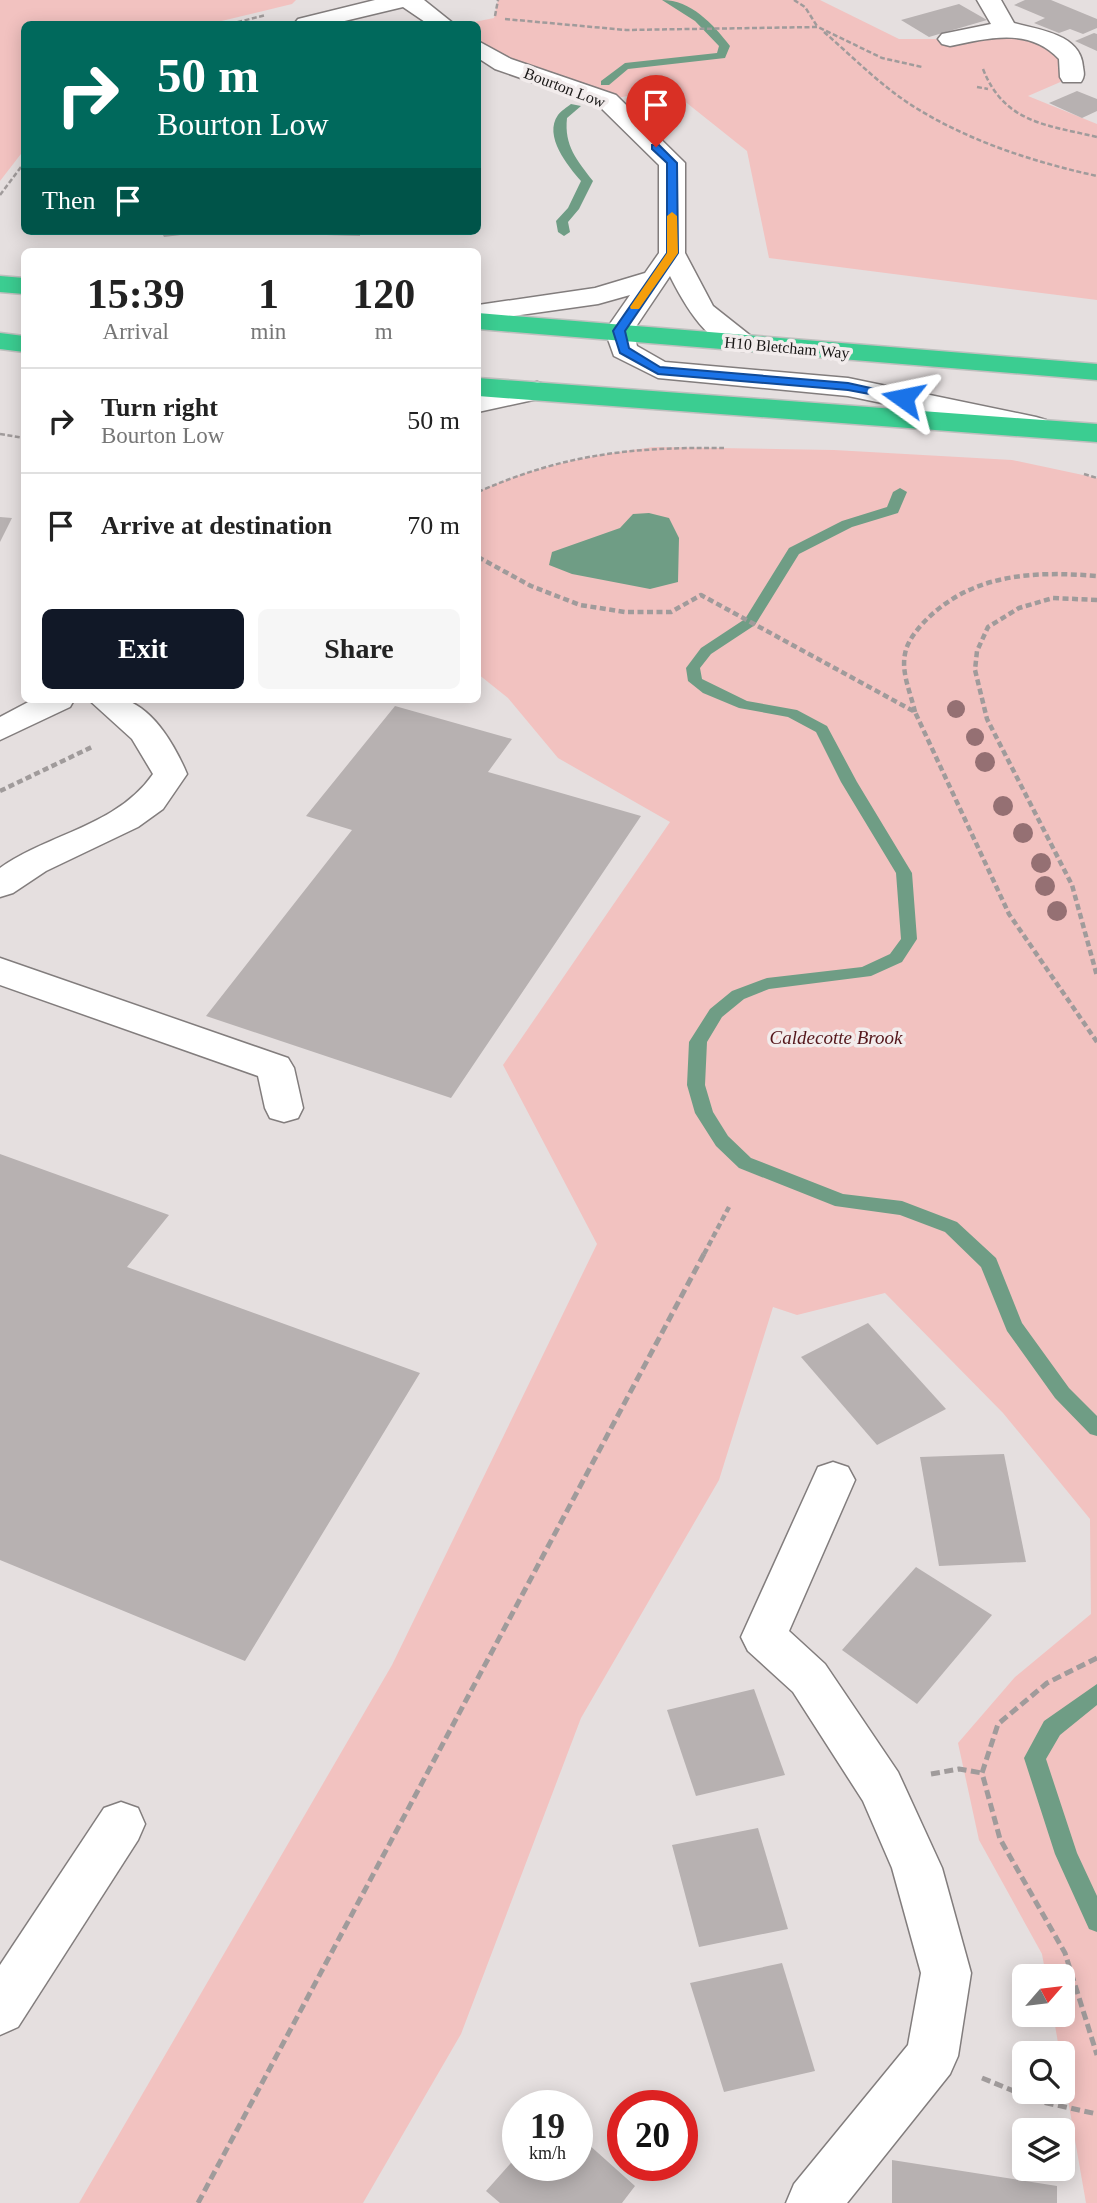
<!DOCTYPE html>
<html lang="en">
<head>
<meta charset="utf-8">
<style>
	:root { --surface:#fff; --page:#f6f6f6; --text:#222; --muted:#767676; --line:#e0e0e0; --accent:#111827 }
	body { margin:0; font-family:"Times New Roman",serif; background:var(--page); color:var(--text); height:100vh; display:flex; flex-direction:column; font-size:26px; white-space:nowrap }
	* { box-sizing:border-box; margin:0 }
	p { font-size:23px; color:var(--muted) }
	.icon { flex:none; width:38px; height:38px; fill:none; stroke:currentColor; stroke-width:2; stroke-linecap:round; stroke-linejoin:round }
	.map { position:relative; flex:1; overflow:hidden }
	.side { position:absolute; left:21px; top:248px; width:460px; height:455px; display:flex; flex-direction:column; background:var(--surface); border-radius:10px; box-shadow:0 4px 18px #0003 }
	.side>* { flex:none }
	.top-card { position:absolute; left:21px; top:21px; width:460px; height:214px; border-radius:10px; box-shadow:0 4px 18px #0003; background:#00695c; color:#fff; overflow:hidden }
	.needle { width:46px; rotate:62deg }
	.fabs { position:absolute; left:1012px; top:1964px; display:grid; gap:14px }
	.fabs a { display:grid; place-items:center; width:63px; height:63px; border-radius:10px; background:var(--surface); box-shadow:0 4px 18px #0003; font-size:35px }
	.speed { position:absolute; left:502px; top:2090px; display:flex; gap:14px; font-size:35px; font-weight:700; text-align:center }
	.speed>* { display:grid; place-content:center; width:91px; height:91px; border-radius:50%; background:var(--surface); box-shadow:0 4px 18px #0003; line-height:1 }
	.speed small { font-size:18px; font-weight:400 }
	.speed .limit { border:10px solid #d22; background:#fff; color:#111 }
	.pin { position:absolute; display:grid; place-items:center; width:60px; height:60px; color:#fff; margin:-72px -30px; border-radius:50% 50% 50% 0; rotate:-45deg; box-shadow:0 0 7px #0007 }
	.pin .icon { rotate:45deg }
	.me { position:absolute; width:77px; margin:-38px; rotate:282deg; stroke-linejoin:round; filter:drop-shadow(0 0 5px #0008) }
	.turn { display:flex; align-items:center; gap:24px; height:147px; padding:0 21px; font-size:32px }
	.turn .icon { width:91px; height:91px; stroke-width:2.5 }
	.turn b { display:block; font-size:49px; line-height:60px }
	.then { display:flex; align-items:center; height:66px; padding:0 21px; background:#0003; gap:14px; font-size:26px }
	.eta { display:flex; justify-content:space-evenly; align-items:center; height:119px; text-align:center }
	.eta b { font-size:42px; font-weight:800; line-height:49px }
	.action { display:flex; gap:14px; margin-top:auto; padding:14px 21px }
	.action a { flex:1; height:80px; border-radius:10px; background:var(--accent); color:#fff; font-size:28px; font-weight:800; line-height:80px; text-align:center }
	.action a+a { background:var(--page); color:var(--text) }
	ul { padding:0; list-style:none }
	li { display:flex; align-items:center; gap:21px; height:105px; padding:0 21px; border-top:2px solid var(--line) }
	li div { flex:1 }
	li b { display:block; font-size:26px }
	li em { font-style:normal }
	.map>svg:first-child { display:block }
	.green { fill:#f2c2c0 }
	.water { fill:#6f9d85 }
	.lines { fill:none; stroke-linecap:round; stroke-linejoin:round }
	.stream { fill:#6f9d85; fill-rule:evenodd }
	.building { fill:#b7b1b1 }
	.minor-casing { stroke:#827d7d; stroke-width:3 }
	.highway-casing { stroke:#bfbfbe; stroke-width:3 }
	.path-far2 { stroke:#a09b9b; stroke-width:2.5; stroke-dasharray:5 2.5; stroke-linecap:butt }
	.path-far1 { stroke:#a09b9b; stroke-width:4.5; stroke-dasharray:6 3.5; stroke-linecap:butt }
	.path { stroke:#a09b9b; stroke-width:5; stroke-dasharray:9 4.5; stroke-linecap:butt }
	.minor { fill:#fff; fill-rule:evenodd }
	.highway { fill:#3bcd91; fill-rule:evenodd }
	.tree { fill:#957073 }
	.route { fill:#1a73e8; stroke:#114b97; stroke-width:2 }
	.slow { fill:#f59e0b }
	.labels { text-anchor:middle; stroke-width:7; stroke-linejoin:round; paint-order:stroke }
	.far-street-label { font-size:16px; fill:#1b1918; stroke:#f2ecec }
	.park-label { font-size:19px; font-style:italic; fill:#54161b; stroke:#f2ecec }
</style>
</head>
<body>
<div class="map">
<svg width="1097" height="2203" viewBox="0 0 1097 2203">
	<rect width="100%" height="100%" fill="#e5dfdf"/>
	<!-- green -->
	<g class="green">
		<polygon points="0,0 296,0 292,4 209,24 24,24 24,150 0,181"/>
		<polygon points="498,0 820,0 899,39 950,39 977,32 1056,42 1072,77 1028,96 1097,124 1097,300 769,258 747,151 668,88 607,100 503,64 478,48 478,24 464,24 494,18"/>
		<path d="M654,447L834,450L1012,460L1097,478V2203H1086L1053,2014H1062V1976H1046L1042,1954L979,1840L958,1743L1015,1677L1091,1614L1090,1519L1003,1413L885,1293L797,1315L773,1307L719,1480L581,1718L461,2034L363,2203H79L392,1665L597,1244L503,1065L670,822L558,758L508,698L478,674V629L481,625L478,623V492C533,466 594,455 654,447Z"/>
	</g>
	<!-- water -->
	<polygon class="water" points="649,513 669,518 679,538 678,582 650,589 572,574 549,565 552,552 620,528 633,514"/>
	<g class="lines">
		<!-- stream -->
		<g class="stream">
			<path d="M662,0C691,0 713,24 730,46L725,58L628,69L609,85H601V81L625,63L717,53L719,46L695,21Z"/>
			<path d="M571,104L581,106L567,118C564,146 577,160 593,181L579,209L568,222L570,232L564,236L558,232L556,221L568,208L581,181C568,166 543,136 558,115C561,111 567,107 571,104Z"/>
			<polygon points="900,488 907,492 898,513 852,527 799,554 755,625 711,654 700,668 702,679 747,701 797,710 827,726 857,782 912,873 917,939 902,962 871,976 769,989 744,999 722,1017 707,1042 705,1085 713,1112 728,1136 751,1158 843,1194 902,1201 957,1222 996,1258 1022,1323 1069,1388 1097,1416 1097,1436 1090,1434 1055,1398 1007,1331 981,1267 945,1232 900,1215 835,1206 739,1168 716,1146 695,1113 687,1085 689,1042 710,1009 732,991 767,978 862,967 890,954 901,939 896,873 841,782 816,732 788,717 739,708 703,693 688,681 686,668 701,648 745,619 789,548 842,521 887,507 893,492"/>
			<polygon points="1097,1684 1097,1705 1060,1735 1046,1759 1077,1853 1097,1896 1097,1932 1089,1929 1055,1854 1024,1758 1044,1721"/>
		</g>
	</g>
	<!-- building -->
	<g class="building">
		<polygon points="1025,0 1051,0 1097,19 1097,28 1083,34 1070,29 1059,33 1034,23 1045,18 1014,5"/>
		<polygon points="959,4 987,20 929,37 901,20"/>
		<polygon points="1094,33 1097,34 1097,51 1075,41"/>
		<polygon points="1077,91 1097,99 1097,111 1082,118 1049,103"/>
		<polygon points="161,231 197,231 197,233 164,237"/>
		<polygon points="293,231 360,231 360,236 292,234"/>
		<polygon points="0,517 12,518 0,542"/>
		<polygon points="395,706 512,739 488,772 641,816 451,1098 206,1016 352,830 306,816"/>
		<polygon points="0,1154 169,1215 127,1267 420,1373 245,1661 0,1560"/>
		<polygon points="868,1323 946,1409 877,1445 801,1357"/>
		<polygon points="1004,1454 1026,1562 939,1566 920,1457"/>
		<polygon points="916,1567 992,1615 917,1704 842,1650"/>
		<polygon points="754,1689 785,1775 696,1796 667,1710"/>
		<polygon points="758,1828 788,1929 699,1947 672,1845"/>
		<polygon points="782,1963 815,2071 724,2092 690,1983"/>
		<polygon points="578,2135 635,2186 622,2203 500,2203 486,2191 518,2155 518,2165 578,2165"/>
		<polygon points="892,2160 1057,2186 1057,2203 892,2203"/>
	</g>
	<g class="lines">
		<defs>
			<g id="minor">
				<polygon points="375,0 424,0 454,24 428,24 403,7 332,24 294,24 298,19"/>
				<path d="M977,0H1001L1014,23C1039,30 1081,34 1083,67C1084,73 1085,76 1081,82H1063L1060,77L1059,59C1029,27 989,38 950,46L942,44L938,39L942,34L991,24Z"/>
				<path d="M478,41L511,59L616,95L685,163V253L713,306L761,344L757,350C715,360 685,306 670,276L633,331L637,346L665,362L848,378L1036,417L1046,420L1051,426L1046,432L1036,435L848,396L658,378L614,356L605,331L630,295L598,304L478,321V305L595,288L645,273L659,253V165L598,105L495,69L478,58Z"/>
				<polygon points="537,382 547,385 551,391 547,397 478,412 478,394"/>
				<polygon points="32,700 74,700 70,707 0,740 0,717"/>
				<path d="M89,700C100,700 118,697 128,701C156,712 176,748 187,774L163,809L138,827L46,871L13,893L0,897V868C50,833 117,826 153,774L132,739Z"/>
				<polygon points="0,958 288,1058 294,1068 303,1108 298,1118 284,1122 270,1118 265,1108 258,1076 0,985"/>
				<polygon points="833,1462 848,1467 855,1480 789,1631 825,1664 898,1772 942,1868 971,1973 958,2056 950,2074 847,2203 786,2203 794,2184 908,2045 921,1973 892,1868 863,1801 793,1692 748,1651 741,1637 818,1467"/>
				<polygon points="121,1802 138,1808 145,1824 138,1840 18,2027 0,2035 0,1965 104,1808"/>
			</g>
			<g id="highway">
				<polygon points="0,276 24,278 24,294 0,292"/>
				<polygon points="478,313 1097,364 1097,380 478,329"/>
				<polygon points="0,333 24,336 24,352 0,349"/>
				<polygon points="478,378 1097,424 1097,442 478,396"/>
			</g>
		</defs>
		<!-- minor casing -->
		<use href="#minor" class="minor-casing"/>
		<!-- highway casing -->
		<use href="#highway" class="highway-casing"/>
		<!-- path-far2 -->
		<g class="path-far2">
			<polyline points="794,0 805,7 817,26"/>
			<polyline points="495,16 498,0"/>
			<polyline points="505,19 626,30 818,27 882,58 922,67"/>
			<polyline points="230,24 266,15"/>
			<path d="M824,32C854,58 882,87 916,108C971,142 1034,162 1097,176"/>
			<path d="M983,69C1004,123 1047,125 1097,137"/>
			<polyline points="977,87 988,89"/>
			<polyline points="0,195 24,163"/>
			<polyline points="0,434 24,438"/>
			<polyline points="1084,474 1097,478"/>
			<path d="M478,492C564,454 631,447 724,448"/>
		</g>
		<!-- path-far1 -->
		<g class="path-far1">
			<polyline points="478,557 531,586 580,605 625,612 671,612 701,595 915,712 1009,914 1097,1042"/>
			<polyline points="1097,600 1053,598 1019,608 988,627 977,651 975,670 987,719 1072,885 1097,976"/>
			<path d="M915,712C911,694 901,673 905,654C907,641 918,628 927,619C974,573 1035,571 1097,576"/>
			<polyline points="0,791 94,746"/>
			<polyline points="704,1254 729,1207"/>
		</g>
		<!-- path -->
		<g class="path">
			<polyline points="1097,1658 1047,1683 998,1724 982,1773 1000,1839 1065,1953 1097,2055"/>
			<polyline points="931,1774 959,1769 982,1773"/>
			<polyline points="982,2078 1038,2101 1097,2114"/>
			<polyline points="198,2203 705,1252"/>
		</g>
		<!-- minor -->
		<use href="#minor" class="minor"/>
		<!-- highway -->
		<use href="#highway" class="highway"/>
	</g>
	<!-- trees -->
	<g class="tree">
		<circle cx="956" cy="709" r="9"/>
		<circle cx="975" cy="737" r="9"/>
		<circle cx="985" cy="762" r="10"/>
		<circle cx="1003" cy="806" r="10"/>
		<circle cx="1023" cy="833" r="10"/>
		<circle cx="1041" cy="863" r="10"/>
		<circle cx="1045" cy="886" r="10"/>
		<circle cx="1057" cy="911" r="10"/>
	</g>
	<!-- route -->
	<polygon class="route" points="652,145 659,145 677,163 678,253 625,331 629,348 660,367 848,383 907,396 907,401 848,390 658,374 620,353 613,331 667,253 667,163 652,149"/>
	<!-- slow -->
	<polygon class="slow" points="672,212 677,216 678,253 639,309 631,309 630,307 667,253 667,216"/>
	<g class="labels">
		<!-- far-street labels -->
		<g class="far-street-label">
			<text transform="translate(565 87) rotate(21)" y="6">Bourton Low</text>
			<text transform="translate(787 347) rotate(5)" y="6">H10 Bletcham Way</text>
		</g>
		<!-- park labels -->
		<g class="park-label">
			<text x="836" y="1044">Caldecotte Brook</text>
		</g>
	</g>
</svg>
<div class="fabs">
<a><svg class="needle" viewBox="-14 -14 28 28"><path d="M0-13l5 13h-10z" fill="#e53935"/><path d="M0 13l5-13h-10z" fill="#767676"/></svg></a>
<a><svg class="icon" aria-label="search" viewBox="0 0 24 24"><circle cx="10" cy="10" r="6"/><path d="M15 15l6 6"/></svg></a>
<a><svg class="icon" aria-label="layers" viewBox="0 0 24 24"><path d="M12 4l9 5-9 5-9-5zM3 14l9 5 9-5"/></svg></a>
</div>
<div class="speed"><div>19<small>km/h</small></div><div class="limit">20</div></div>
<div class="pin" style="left:656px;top:147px;background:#d93025"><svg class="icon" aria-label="arrive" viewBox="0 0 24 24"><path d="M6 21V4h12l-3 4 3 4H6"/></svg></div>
<svg class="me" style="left:903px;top:398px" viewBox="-20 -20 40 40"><path d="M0-17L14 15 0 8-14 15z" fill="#1a73e8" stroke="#fff" stroke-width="4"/></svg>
<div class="top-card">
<div class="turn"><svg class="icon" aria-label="right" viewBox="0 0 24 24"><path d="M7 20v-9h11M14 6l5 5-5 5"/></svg><div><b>50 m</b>Bourton Low</div></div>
<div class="then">Then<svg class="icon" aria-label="arrive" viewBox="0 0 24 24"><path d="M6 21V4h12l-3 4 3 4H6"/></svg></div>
</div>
<section class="side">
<div class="eta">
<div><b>15:39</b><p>Arrival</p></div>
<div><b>1</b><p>min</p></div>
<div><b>120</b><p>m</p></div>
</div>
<ul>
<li><svg class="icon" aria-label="right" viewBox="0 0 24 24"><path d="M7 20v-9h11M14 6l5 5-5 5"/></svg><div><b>Turn right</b><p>Bourton Low</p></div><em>50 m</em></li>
<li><svg class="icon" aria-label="arrive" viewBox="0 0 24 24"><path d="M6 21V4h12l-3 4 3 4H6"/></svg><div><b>Arrive at destination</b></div><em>70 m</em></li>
</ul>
<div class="action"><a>Exit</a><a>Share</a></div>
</section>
</div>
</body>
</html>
